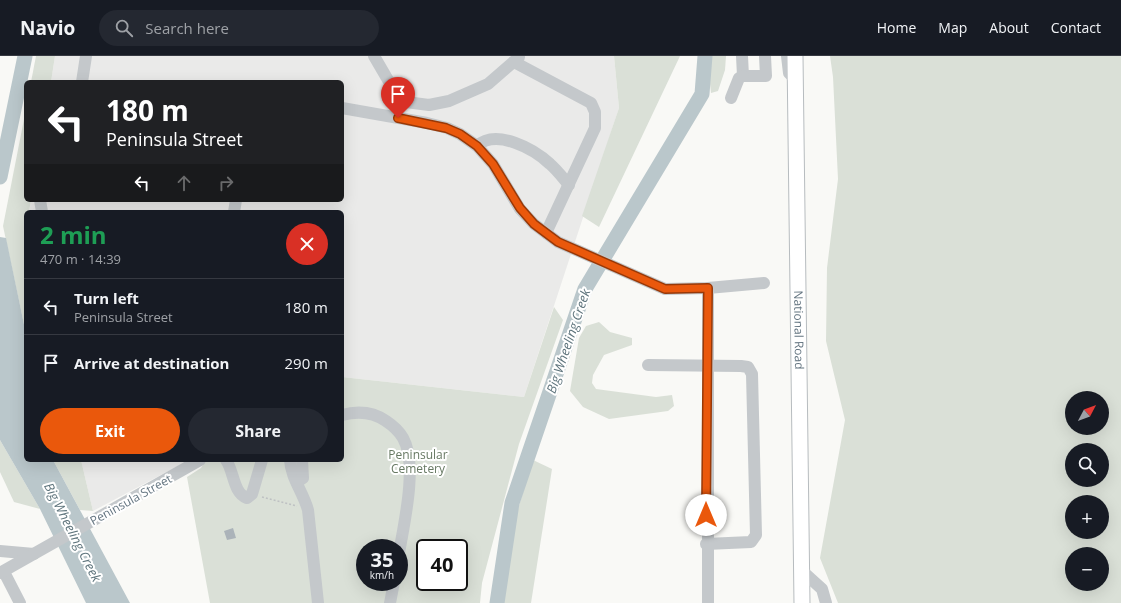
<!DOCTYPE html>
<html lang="en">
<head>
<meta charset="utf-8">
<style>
	:root { --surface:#171b24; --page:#242831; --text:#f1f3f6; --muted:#9ea1a6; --line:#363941; --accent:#ea580c }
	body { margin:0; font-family:"Open Sans",sans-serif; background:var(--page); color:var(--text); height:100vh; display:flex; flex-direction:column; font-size:15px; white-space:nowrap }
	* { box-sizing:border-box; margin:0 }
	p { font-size:13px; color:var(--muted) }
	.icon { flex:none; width:22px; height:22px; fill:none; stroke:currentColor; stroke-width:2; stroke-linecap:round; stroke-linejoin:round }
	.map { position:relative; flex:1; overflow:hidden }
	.panel { position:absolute; left:24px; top:154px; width:320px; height:252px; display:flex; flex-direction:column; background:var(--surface); border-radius:6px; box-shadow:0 4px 16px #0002 }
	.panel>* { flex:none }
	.banner { position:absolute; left:24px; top:24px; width:320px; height:122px; border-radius:6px; box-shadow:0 4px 16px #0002; background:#202124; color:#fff; overflow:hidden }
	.needle { width:26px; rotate:49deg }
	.fabs { position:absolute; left:1065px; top:335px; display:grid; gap:8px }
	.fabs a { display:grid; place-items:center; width:44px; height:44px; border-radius:50%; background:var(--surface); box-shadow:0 4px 16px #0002; font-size:20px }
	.speed { position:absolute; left:356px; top:483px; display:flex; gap:8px; font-size:20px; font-weight:700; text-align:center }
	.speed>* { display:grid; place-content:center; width:52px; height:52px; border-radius:50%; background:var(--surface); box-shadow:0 4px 16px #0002; line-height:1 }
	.speed small { font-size:10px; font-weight:400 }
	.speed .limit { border:2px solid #111; border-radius:6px; background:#fff; color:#111 }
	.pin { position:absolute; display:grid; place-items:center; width:34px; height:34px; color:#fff; margin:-41px -17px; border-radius:50% 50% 50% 0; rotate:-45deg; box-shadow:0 0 4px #0007 }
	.pin .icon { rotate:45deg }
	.me { position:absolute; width:44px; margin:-22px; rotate:0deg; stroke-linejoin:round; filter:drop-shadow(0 0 3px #0008) }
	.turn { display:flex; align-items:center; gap:14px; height:84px; padding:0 16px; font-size:18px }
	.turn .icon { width:52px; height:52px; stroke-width:2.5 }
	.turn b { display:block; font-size:28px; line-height:34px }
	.lanes { display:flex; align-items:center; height:38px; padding:0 16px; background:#0003; justify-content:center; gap:20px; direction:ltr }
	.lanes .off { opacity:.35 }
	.round { display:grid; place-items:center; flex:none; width:42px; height:42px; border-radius:21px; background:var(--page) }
	.overview { display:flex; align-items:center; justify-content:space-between; height:68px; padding:0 16px }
	h1 { font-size:24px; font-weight:700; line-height:30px; color:#1e9e55 }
	.cta { display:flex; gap:8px; margin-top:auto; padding:8px 16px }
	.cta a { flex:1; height:46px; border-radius:24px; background:var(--accent); color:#fff; font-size:16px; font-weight:700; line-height:46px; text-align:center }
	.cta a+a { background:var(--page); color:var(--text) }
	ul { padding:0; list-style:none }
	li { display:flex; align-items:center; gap:12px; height:56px; padding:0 16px; border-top:1px solid var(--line) }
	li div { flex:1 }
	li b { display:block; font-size:15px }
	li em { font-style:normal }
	header { display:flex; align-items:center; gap:24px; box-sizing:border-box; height:56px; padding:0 20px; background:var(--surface); border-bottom:1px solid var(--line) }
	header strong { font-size:19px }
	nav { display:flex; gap:22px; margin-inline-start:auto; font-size:14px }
	.search { width:280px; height:36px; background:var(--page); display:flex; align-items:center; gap:10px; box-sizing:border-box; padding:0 14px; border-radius:22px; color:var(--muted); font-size:15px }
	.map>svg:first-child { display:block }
	.built { fill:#eaeae9 }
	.green { fill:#dae0d7; fill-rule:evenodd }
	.water { fill:#bac7cb }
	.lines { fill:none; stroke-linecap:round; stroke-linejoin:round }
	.river { stroke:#bac7cb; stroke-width:15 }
	.building { fill:#abb3b9 }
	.major-casing { stroke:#b7bcbf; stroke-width:17 }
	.path { stroke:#bec1c3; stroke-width:1.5; stroke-dasharray:2 2; stroke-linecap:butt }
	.minor { stroke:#c4c8cb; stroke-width:12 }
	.major { stroke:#fff; stroke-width:15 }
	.route-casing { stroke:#983908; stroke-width:10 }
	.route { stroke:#ea580c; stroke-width:7 }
	.labels { text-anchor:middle; stroke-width:4; stroke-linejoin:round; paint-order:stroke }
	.street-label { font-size:12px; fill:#647581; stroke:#fff }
	.park-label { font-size:12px; fill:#677963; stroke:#fff }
	.water-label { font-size:13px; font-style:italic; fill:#5e747c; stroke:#fff }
</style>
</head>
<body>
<header>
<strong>Navio</strong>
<div class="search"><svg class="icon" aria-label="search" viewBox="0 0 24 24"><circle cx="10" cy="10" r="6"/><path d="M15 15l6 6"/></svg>Search here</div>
<nav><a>Home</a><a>Map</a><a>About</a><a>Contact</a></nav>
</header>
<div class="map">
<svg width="1121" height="547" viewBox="0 0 1121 547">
	<rect width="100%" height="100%" fill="#f9f9f6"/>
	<!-- built -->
	<g class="built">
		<polygon points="55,0 614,0 619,52 524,341 342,321 342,156 29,156 31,144 342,144 342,26 51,26"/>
		<polygon points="81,404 189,404 93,455"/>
	</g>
	<!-- green -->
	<g class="green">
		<polygon points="36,0 55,0 51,26 31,26"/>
		<polygon points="614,0 680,0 599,171 582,160 619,52"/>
		<polygon points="707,0 726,0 725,14 718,35 711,37"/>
		<path d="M830,0H1121V547H838L820,502L845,364L826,285L827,212L838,123L833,21ZM1072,342H1102V372H1072ZM1072,394H1102V424H1072ZM1072,446H1102V476H1072ZM1072,498H1102V528H1072Z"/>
		<polygon points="26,53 26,144 31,144 29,156 26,156 26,278 3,170"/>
		<path d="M554,251L563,264L519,388L482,527L480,547H210L187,421L201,412L206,404H342V321L524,341ZM365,492H399V526H365ZM425,492H459V526H425Z"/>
		<polygon points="599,266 610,276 632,282 632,289 604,299 593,319 592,327 596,333 656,341 672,339 674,350 668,355 609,363 583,351 570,335 579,282 586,270"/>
		<polygon points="0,384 40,453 14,446 0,416"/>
		<polygon points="53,404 81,404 93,455 80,454"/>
		<polygon points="533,404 552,413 531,547 503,547 513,469"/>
	</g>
	<!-- water -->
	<polygon class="water" points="0,181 6,182 26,278 26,404 53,404 130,547 86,547 40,453 0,384"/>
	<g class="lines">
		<!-- river -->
		<g class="river">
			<polyline points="0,121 25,0"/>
			<polyline points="497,547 512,447 585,233 702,38 705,0"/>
		</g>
	</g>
	<!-- building -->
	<polygon class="building" points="233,472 236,482 227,484 224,475"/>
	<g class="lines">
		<defs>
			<g id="major">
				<path id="s1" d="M795,0L802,547"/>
			</g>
		</defs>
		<!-- major casing -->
		<use href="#major" class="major-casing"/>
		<!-- path -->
		<polyline class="path" points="262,441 297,450"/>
		<!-- minor -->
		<g class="minor">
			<polyline points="374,0 388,24 406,46 429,49 449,45 488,28 519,1"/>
			<polyline points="742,0 743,20 766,20 765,0"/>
			<polyline points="787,0 789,17 792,20"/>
			<polyline points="514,6 591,47 595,56 595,72 546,177"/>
			<polyline points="82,26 86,0"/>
			<polyline points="731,42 739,22 743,20"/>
			<polyline points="342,52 427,67 447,72 460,78 477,90 493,108 520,153 534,168 558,186 665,233 708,232 764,227"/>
			<path d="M477,90C496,72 534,93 550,108C557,114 563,122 569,129"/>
			<polyline points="40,144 42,156"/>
			<polyline points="234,156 236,144"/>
			<polyline points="648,309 741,310 748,311 752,318 756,479 751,486 706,488"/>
			<path d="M342,359C357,355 373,356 386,365C392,369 399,375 403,382C418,408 404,468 399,497"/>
			<path d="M226,404C234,415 233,437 247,442L252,438L262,404"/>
			<path d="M290,404C291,422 303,436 308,454L318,547"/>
			<polyline points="297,426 303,422 302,404"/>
			<polyline points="0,495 34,498"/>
			<polyline points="801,514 822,533 826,547"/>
			<polyline points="4,516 20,547"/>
			<polyline points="0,517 200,404"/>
			<polyline points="390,547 394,526"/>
			<polyline points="708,547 708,232"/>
		</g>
		<!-- major -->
		<use href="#major" class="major"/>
	</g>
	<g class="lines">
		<defs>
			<polyline id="route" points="398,62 446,72 460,78 477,90 493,108 520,152 534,168 558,186 665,233 708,232 706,459"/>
		</defs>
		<!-- route casing -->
		<use href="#route" class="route-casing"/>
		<!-- route -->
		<use href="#route" class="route"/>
	</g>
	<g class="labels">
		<!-- street labels -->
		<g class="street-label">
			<text dy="4" stroke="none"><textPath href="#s1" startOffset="274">National Road</textPath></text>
			<text transform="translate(131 444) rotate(-29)" y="4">Peninsula Street</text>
		</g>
		<!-- park labels -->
		<g class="park-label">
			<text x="418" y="403">Peninsular<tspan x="418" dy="14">Cemetery</tspan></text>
		</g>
		<!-- water labels -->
		<g class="water-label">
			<text transform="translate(568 285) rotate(-71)" y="5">Big Wheeling Creek</text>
			<text transform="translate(73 476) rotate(63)" y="5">Big Wheeling Creek</text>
		</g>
	</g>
</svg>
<div class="fabs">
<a><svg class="needle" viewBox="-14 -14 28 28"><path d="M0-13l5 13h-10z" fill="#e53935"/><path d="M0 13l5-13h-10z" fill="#9ea1a6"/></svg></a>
<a><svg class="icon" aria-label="search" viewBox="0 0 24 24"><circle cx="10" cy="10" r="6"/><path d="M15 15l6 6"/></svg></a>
<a>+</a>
<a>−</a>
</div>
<div class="speed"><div>35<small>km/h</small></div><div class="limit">40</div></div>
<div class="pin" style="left:398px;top:62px;background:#d93025"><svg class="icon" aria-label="arrive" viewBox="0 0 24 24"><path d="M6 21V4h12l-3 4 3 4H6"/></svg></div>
<svg class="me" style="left:706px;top:459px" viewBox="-20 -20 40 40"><circle r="19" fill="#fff"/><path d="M0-13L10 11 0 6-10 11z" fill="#ea580c"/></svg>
<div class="banner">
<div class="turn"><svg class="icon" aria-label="left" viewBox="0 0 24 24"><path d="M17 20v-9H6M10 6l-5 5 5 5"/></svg><div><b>180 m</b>Peninsula Street</div></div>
<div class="lanes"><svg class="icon" aria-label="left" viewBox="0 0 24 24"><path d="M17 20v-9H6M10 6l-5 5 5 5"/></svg><svg class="icon off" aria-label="ahead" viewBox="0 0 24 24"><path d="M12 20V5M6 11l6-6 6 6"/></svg><svg class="icon off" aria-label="right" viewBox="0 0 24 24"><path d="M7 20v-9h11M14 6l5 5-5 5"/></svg></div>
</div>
<section class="panel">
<div class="overview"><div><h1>2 min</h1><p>470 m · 14:39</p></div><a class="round" style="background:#d93025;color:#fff"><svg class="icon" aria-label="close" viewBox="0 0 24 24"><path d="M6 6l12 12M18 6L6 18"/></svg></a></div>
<ul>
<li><svg class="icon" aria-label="left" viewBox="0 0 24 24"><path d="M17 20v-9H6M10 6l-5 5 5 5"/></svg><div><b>Turn left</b><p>Peninsula Street</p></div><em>180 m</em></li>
<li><svg class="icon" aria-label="arrive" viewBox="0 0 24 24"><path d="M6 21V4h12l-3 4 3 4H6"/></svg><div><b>Arrive at destination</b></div><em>290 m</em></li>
</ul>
<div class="cta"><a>Exit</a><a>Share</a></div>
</section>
</div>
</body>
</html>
